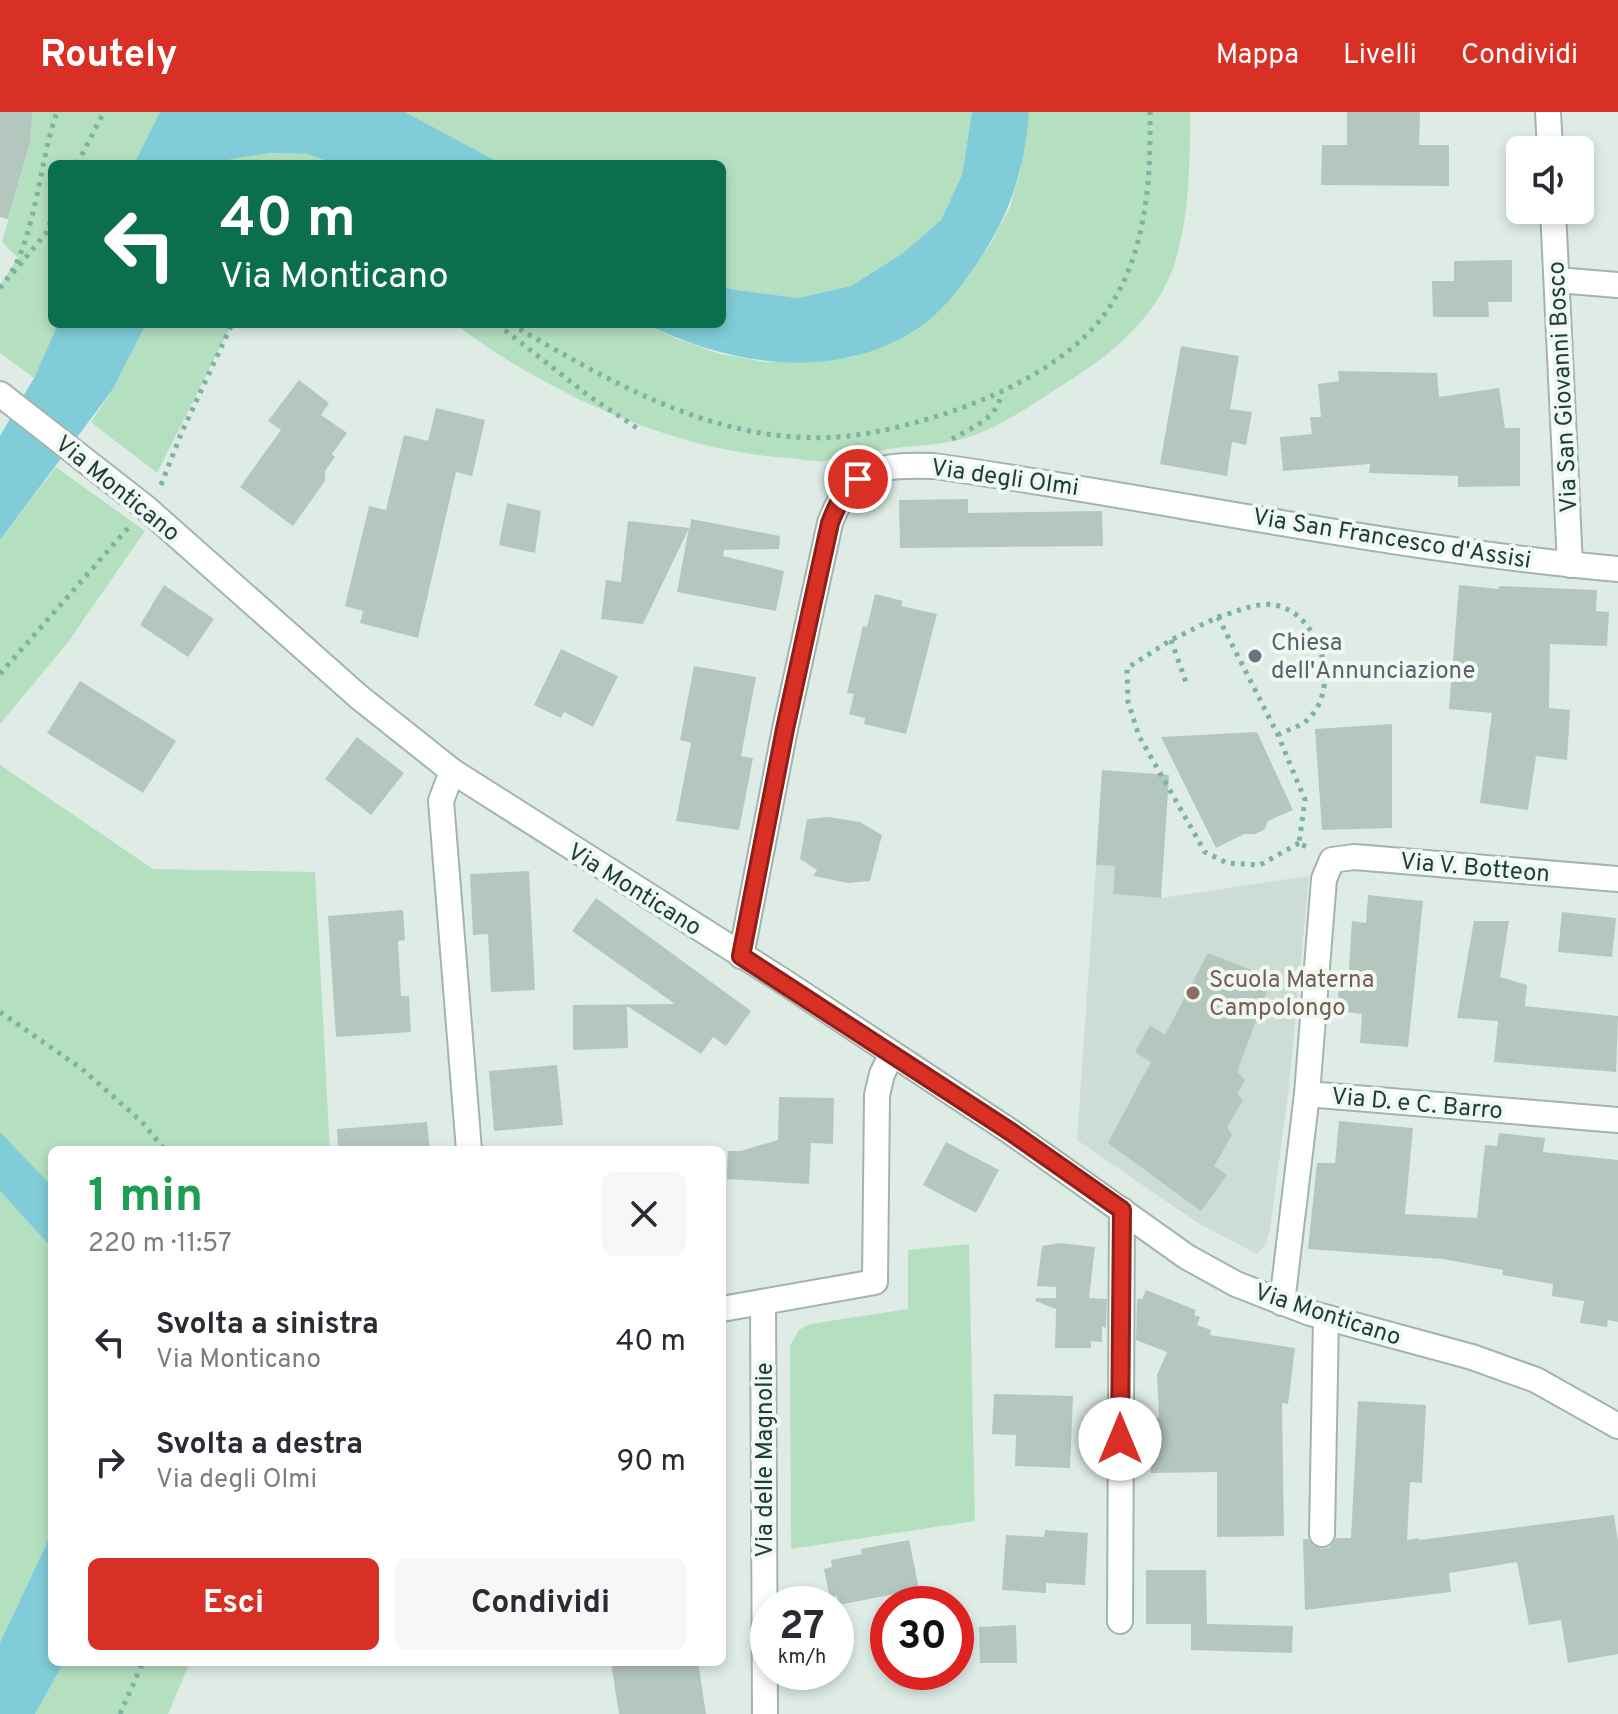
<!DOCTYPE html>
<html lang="it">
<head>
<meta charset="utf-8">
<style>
	:root { --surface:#fff; --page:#f7f7f7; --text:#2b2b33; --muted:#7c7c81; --accent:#d93025 }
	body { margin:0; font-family:Overpass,sans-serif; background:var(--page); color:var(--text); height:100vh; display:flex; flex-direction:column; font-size:30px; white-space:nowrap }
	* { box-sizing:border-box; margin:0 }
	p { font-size:26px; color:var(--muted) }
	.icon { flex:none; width:44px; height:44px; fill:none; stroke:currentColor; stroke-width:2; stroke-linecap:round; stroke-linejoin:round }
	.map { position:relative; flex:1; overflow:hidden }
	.sheet { position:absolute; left:48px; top:1034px; width:678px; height:520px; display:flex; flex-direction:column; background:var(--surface); border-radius:12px; box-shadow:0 4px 12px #0003 }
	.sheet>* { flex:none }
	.hud { position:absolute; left:48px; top:48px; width:678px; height:168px; border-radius:12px; box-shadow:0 4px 12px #0003; background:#0b6e4f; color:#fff; overflow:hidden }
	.fabs { position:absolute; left:1506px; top:24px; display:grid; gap:16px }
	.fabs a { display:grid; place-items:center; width:88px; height:88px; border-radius:12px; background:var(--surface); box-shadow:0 4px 12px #0003; font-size:40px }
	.speed { position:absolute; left:750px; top:1474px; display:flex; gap:16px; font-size:40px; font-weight:700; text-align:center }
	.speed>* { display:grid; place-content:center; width:104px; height:104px; border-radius:50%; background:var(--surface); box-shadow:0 4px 12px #0003; line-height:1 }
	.speed small { font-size:20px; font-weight:400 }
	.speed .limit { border:12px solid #d22; background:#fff; color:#111 }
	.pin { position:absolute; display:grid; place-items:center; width:68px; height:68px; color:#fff; margin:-34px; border:4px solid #fff; border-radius:50%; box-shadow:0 2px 8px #0007 }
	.me { position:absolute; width:88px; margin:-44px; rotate:0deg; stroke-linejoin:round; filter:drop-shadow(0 0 6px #0008) }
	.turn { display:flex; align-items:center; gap:28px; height:168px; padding:0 40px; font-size:36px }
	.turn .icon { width:104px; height:104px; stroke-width:2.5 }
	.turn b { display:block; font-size:56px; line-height:68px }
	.round { display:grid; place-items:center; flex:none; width:84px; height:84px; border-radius:12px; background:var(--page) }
	.overview { display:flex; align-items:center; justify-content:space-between; height:136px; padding:0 40px }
	h1 { font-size:48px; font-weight:700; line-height:60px; color:#1e9e55 }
	.cta { display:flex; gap:16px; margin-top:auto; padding:16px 40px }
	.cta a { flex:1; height:92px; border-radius:12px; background:var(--accent); color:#fff; font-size:32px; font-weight:700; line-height:92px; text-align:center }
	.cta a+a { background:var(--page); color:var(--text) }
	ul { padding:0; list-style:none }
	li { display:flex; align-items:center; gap:24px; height:120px; padding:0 40px }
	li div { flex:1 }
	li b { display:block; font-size:30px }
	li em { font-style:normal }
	header { display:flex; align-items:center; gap:48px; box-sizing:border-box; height:112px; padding:0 40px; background:var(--accent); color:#fff }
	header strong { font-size:38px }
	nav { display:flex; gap:44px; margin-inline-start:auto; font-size:28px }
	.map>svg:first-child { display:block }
	.built { fill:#cddcd5 }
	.green { fill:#b5e0c0 }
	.water { fill:#80ccd8 }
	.building { fill:#b4c7bf }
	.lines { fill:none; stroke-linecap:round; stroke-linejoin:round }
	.street-casing { stroke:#a1b4ad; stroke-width:28 }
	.path { stroke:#7cb3a1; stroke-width:5; stroke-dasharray:4 6; stroke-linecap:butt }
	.street { stroke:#fff; stroke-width:24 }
	.route-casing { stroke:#8d1f18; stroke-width:20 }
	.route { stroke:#d93025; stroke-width:14 }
	.worship-dot { fill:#6b7280; stroke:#f0f8f4; stroke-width:3 }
	.education-dot { fill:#8d6e63; stroke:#f0f8f4; stroke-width:3 }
	.labels { text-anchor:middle; stroke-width:8; stroke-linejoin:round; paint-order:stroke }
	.street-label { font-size:24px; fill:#1e3e35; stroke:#f0f8f4 }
	.worship-label { font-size:24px; fill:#5b616d; stroke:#f0f8f4; text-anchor:start }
	.education-label { font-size:24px; fill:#785e54; stroke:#f0f8f4; text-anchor:start }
</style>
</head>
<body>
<header>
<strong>Routely</strong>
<nav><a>Mappa</a><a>Livelli</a><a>Condividi</a></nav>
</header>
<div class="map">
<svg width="1618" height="1602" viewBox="0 0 1618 1602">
	<rect width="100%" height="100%" fill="#dfece6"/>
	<!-- built -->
	<polygon class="built" points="1096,753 1115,754 1114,782 1161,786 1309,764 1289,975 1270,1117 1266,1132 1257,1142 1198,1111 1077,1028"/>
	<!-- green -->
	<g class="green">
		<polygon points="29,0 160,0 134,52 52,52 52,212 58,212 34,266 0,241 0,173 18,146 2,130 30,31"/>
		<polygon points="405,0 972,0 962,63 941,108 903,141 851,174 798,186 730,177 722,174 722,52 502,52"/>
		<path d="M1029,0H1190C1190,51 1190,101 1175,150C1157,208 1107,246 1058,276C1030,294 994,319 962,327C941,333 917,333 896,336C872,339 848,346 824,349C813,350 800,347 788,346C673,339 546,281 455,212H647L675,226L720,242L766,250H811L854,245L966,167L991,131L1010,95L1020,60Z"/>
		<polygon points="271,41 308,42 336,52 221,52 232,47"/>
		<polygon points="146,212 232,212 157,361 91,310 113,277"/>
		<polygon points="56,355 145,419 68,530 0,612 0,428"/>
		<polygon points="0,653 153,757 315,760 330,1038 52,1038 52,1074 0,1020"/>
		<polygon points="0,1079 50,1134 52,1139 52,1420 0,1531"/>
		<polygon points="969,1132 975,1409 791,1437 790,1234 799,1218 810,1212 908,1197 908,1138"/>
		<polygon points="64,1550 190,1550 168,1602 35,1602"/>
	</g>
	<!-- water -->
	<g class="water">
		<polygon points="160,0 405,0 502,52 336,52 308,42 271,41 232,47 221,52 134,52"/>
		<path d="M972,0H1029C1024,60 1010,103 976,153C963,171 947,194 929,208C848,272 733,256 647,212H722V174L730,177L798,186L851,174L903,141L941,108L962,63Z"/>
		<polygon points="58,212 146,212 113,277 0,428 0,324 34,266"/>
		<polygon points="0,1020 52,1074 52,1139 50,1134 0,1079"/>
		<polygon points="52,1420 52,1550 64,1550 35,1602 0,1602 0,1531"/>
	</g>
	<!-- building -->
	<g class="building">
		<polygon points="0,0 32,0 30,31 8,107 0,105"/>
		<polygon points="1347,0 1420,0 1419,33 1449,33 1449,74 1321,73 1322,33 1347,33"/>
		<polygon points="1512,148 1512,190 1488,190 1489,205 1433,205 1432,169 1454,169 1454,149"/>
		<polygon points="1181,234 1239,244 1230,297 1252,300 1246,333 1232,330 1227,364 1160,352"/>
		<polygon points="1338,259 1437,261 1439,285 1499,276 1505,316 1520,316 1520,374 1458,375 1458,364 1369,361 1370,352 1283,359 1280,325 1312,322 1310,305 1321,305 1318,272 1339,269"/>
		<polygon points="299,268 329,291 321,303 347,321 332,342 335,345 325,359 325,369 293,414 240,375 281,318 268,309"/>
		<polygon points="436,296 485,308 472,364 456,360 418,526 360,511 363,499 345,494 369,394 386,398 404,323 428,329"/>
		<polygon points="968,387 968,401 1102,399 1103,434 900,436 899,388"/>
		<polygon points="507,391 541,399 535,441 499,433"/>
		<polygon points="691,407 780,424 779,437 724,438 723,444 784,459 776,499 677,480 689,416 643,512 601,507 606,468 621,470 628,409 690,416"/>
		<polygon points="164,473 214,507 188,545 140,513"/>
		<polygon points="1459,473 1499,477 1499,474 1597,478 1596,499 1609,500 1607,534 1550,532 1549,596 1570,598 1567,648 1536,644 1528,698 1480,691 1492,601 1449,597"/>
		<polygon points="875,482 903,489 901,494 937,502 906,622 864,612 865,606 849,602 854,582 847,581 863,514 867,515"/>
		<polygon points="561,537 618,564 593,615 564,600 561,606 534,593"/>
		<polygon points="694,554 756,565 741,644 753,646 739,718 676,709 691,631 680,628"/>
		<polygon points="80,569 176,629 143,681 47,621"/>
		<polygon points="1392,612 1392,716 1322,718 1315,617"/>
		<polygon points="1257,620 1293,698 1268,709 1264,718 1255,722 1244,722 1216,736 1161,625"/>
		<polygon points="357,625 404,661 371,703 325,667"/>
		<polygon points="1102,658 1169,663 1161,786 1113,782 1115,754 1096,753"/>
		<polygon points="828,705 860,710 882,723 870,769 848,771 813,764 817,758 800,747 807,707"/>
		<polygon points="529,759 535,878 491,880 488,822 473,823 470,762"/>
		<polygon points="1368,783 1423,789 1408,935 1360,931 1362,902 1337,899 1339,872 1348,872 1352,809 1366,811"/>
		<polygon points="596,786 751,899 726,934 713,925 701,942 627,894 628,936 573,938 573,893 675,892 572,819"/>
		<polygon points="403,798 405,828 398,829 401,884 409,884 411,920 336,925 328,804"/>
		<polygon points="1562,800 1616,806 1612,845 1558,840"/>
		<polygon points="1474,809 1509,809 1500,865 1527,873 1525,894 1618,904 1616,960 1494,950 1498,909 1457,906"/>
		<polygon points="1208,841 1272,866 1237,960 1245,968 1237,982 1243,988 1227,1015 1232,1023 1214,1054 1227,1063 1201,1099 1108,1031 1151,950 1135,940 1150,913 1165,923"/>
		<polygon points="557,953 563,1013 494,1019 489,959"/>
		<polygon points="779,985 834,986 833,1032 811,1031 809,1072 727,1067 728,1039 740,1039 778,1028"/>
		<polygon points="1339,1009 1413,1016 1405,1102 1477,1106 1485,1033 1497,1034 1499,1021 1545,1026 1543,1040 1618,1048 1618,1210 1608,1208 1607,1215 1580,1211 1584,1189 1552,1184 1553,1172 1502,1163 1503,1158 1443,1147 1308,1137 1317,1051 1335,1051"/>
		<polygon points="427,1010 430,1038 338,1038 337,1017"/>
		<polygon points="946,1030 999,1058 976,1101 923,1073"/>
		<polygon points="1060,1131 1095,1135 1089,1186 1107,1187 1106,1216 1102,1214 1102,1230 1091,1229 1091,1236 1055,1236 1056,1197 1035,1189 1036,1186 1056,1186 1056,1175 1037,1174 1042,1134"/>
		<polygon points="1146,1178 1196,1198 1194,1203 1200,1205 1197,1213 1211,1218 1210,1223 1295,1236 1288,1292 1282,1291 1284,1424 1217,1425 1217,1360 1151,1361 1150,1306 1159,1306 1157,1263 1167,1240 1136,1228 1137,1187 1142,1187"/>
		<polygon points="994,1282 1073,1284 1070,1356 1015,1354 1016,1323 992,1322"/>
		<polygon points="1358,1289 1426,1293 1422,1371 1410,1370 1407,1428 1419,1426 1419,1428 1614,1403 1618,1430 1618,1542 1568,1551 1561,1508 1529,1513 1517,1450 1449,1461 1451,1480 1305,1498 1303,1427 1308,1427 1314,1434 1322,1437 1330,1435 1336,1426 1351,1426"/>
		<polygon points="1045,1418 1088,1421 1085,1473 1046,1471 1046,1481 1002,1478 1006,1423 1044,1425"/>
		<polygon points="909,1428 919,1477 839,1493 837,1484 830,1486 824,1457 832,1455 831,1448 862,1442 861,1437"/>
		<polygon points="1146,1458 1206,1458 1207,1512 1293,1514 1292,1541 1191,1538 1191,1512 1146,1512"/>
		<polygon points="1016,1513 1017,1551 980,1551 979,1515"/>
		<polygon points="611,1550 698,1550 706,1602 619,1602"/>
	</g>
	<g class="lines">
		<defs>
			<g id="street">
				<polyline points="1548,0 1550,38"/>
				<polyline points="1553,98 1570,453"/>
				<polyline points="1557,168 1618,173"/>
				<polyline points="0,282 146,396 359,585 452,659 786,871 1011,1020 1187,1145 1236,1172 1310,1201 1472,1245 1536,1268 1618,1314"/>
				<polyline points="452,659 441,689 469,1038"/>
				<polyline points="1618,767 1354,745 1332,748 1324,767 1307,982 1618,1008"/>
				<path d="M741,844L785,617L830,411C850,356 881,352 934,354C1162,386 1388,437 1618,457"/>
				<polyline points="763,1190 765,1602"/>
				<polyline points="1282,1191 1307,982"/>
				<polyline points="722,1197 875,1170 877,983 882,962 892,942"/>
				<polyline points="1322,1422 1326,1206"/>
				<polyline points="1120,1509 1122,1098"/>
			</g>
		</defs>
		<!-- street casing -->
		<use href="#street" class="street-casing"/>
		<!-- path -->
		<g class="path">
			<polyline points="77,52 104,0"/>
			<polyline points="13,161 46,121 52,106"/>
			<path d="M0,176C36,136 38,52 57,0"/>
			<polyline points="497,212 589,284 637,316"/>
			<path d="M511,212C581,253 656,297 736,316C781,327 830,329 875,320C956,304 1070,263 1114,188C1147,132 1151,64 1150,0"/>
			<path d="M952,327C971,316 999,306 1001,281"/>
			<polyline points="161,373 181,322 232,212"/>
			<path d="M1218,505C1237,500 1260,488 1279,494C1322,506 1342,579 1306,609C1299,615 1286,618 1278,623"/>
			<polyline points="1171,528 1187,573"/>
			<polyline points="0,562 128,416"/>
			<polyline points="1299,731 1260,753 1227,751 1205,740 1139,624 1128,590 1127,556 1171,528 1218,505 1278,623 1305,688 1299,731 1307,735"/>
			<polyline points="0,900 82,957 142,1010 165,1038"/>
			<polyline points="120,1602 143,1550"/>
		</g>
		<!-- street -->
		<use href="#street" class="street"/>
	</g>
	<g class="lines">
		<defs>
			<path id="route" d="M858,367C843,380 837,393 830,411L785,617L741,844L1011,1020L1122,1098L1120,1327"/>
		</defs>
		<!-- route casing -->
		<use href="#route" class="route-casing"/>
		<!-- route -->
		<use href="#route" class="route"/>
	</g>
	<!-- markers -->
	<circle class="worship-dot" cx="1255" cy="544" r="8"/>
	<circle class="education-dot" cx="1193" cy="881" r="8"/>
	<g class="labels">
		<!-- street labels -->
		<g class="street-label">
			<text transform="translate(1562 275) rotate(-93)" y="8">Via San Giovanni Bosco</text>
			<text transform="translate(1005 365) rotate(8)" y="8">Via degli Olmi</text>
			<text transform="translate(118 376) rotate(39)" y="8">Via Monticano</text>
			<text transform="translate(1392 426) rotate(9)" y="8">Via San Francesco d'Assisi</text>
			<text transform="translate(1475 755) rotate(5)" y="8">Via V. Botteon</text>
			<text transform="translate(635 777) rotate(32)" y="8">Via Monticano</text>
			<text transform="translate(1417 991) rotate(5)" y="8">Via D. e C. Barro</text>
			<text transform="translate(1328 1202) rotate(18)" y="8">Via Monticano</text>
			<text transform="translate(764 1348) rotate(-90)" y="8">Via delle Magnolie</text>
		</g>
		<!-- worship labels -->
		<g class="worship-label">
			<text x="1271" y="538">Chiesa<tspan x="1271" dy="28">dell'Annunciazione</tspan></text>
		</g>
		<!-- education labels -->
		<g class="education-label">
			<text x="1209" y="875">Scuola Materna<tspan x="1209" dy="28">Campolongo</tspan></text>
		</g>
	</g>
</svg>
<div class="fabs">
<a><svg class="icon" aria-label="sound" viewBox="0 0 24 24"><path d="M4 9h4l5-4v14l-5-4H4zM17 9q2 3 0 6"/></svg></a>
</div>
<div class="speed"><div>27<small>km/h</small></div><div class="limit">30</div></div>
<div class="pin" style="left:858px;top:367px;background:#d93025"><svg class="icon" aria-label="arrive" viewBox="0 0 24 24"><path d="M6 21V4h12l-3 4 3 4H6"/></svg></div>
<svg class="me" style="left:1120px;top:1327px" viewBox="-20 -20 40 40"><circle r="19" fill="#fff"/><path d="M0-13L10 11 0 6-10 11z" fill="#d93025"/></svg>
<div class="hud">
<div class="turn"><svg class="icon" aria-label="left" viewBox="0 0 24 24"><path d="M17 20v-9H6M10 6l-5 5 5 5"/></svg><div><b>40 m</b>Via Monticano</div></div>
</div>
<section class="sheet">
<div class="overview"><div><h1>1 min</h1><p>220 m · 11:57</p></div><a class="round"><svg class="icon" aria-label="close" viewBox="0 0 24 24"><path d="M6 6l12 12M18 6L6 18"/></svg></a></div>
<ul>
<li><svg class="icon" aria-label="left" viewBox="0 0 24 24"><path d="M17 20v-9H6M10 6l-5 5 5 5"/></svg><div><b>Svolta a sinistra</b><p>Via Monticano</p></div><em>40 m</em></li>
<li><svg class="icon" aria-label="right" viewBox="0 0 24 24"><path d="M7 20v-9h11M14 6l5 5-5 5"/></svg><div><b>Svolta a destra</b><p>Via degli Olmi</p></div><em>90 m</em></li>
</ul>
<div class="cta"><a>Esci</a><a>Condividi</a></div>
</section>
</div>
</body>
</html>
